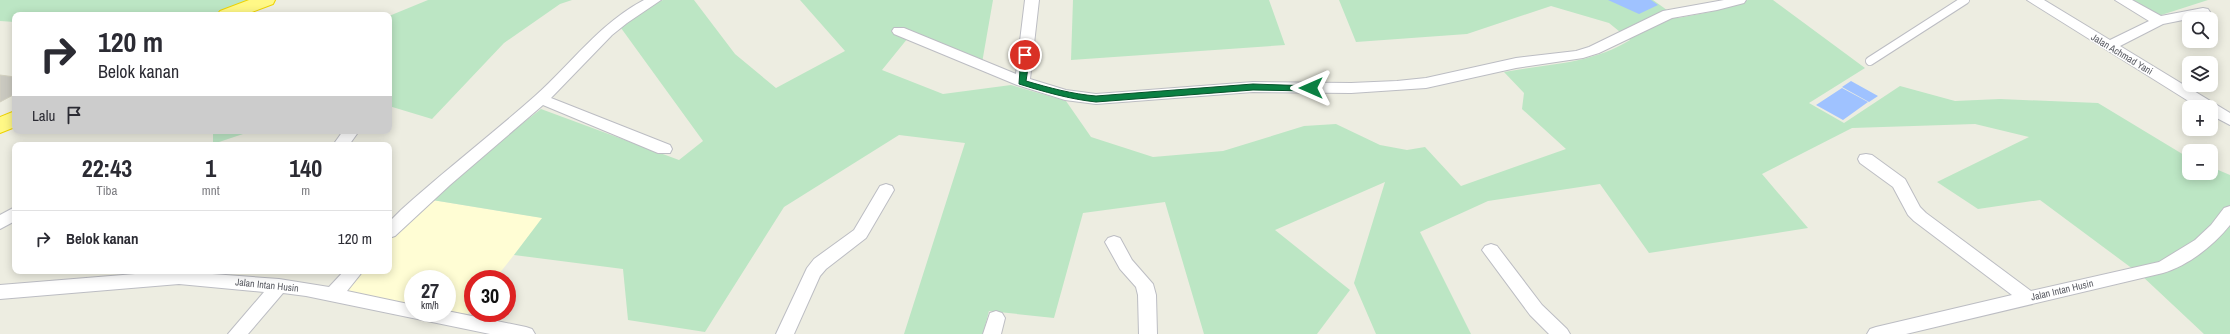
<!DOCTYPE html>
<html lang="id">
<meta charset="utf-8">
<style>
:root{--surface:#fff;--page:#f2f2f3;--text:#2b2b33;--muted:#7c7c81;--line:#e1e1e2}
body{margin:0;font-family:"Archivo Narrow",sans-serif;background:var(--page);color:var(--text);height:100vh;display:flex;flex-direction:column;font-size:15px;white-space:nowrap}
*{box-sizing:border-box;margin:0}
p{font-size:13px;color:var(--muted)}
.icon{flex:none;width:22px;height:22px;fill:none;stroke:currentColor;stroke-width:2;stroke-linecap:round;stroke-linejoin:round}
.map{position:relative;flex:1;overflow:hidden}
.side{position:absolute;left:12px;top:142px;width:380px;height:132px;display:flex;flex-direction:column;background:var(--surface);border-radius:8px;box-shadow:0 2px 10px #0003}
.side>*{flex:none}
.top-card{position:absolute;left:12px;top:12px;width:380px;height:122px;border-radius:8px;box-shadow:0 2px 10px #0003;background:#fff;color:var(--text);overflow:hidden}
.fabs{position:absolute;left:2182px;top:12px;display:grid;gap:8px}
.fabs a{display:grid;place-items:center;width:36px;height:36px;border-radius:8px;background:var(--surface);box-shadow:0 2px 10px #0003;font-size:20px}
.speed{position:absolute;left:404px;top:270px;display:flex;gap:8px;font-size:20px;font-weight:700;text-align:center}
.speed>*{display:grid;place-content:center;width:52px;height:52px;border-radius:50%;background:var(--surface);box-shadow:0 2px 10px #0003;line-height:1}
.speed small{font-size:10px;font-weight:400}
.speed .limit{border:6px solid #d22;background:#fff;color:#111}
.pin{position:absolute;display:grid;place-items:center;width:34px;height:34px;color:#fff;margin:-17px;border:2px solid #fff;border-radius:50%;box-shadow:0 1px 4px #0007}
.me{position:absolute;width:44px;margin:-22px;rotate:270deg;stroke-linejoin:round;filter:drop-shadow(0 0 3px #0008)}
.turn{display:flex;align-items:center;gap:14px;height:84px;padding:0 20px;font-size:18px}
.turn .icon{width:52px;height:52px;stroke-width:2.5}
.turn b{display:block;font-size:28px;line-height:34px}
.then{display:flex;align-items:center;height:38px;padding:0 20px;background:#0003;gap:8px;font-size:15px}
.eta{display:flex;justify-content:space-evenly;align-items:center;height:68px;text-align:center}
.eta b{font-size:24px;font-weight:800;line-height:28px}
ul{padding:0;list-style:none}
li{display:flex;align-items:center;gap:12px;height:56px;padding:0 20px;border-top:1px solid var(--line)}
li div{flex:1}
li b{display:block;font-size:15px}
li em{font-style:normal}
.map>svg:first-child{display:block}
</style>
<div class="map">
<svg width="2230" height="334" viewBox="0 0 2230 334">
<rect width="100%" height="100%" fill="#edede1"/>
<path fill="#fffdd4" d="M426 199 543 218 495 279H473V307L468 314 447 311V279H413V305L343 292 362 271H389V241Z"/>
<path fill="#bce6c4" d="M0 0H251L214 15H15V22L0 21Z
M428 0H572L560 4 504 43 432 119 389 106V16Z
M663 0H694L735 54 776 88 845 51 800 0H993L982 63 912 33 882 70 943 94 1011 85 1066 101 1091 137 1153 157 1223 151 1304 126 1336 124 1380 145 1407 150 1425 147 1461 186 1566 149 1522 109 1524 93 1504 72C1547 64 1592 64 1630 40L1609 23 1551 6 1467 34 1356 42 1339 0H1653L1678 18 1710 12 1748 0H1773L1865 68 1809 103 1844 123 1900 86 1955 101 2000 99 2098 103 2189 158V173H2211V167L2230 175V334H2204L2141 275 2040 200 1978 209 1937 182 2029 137 1975 124 1852 128 1762 174 1808 228 1649 253 1600 184 1488 201 1420 232 1471 334H1376L1354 283 1385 182 1275 230 1350 290 1317 334H1204L1165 202 1083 213 1054 318 989 311 983 334H904L965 143 899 135 784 207 705 332 628 320 623 269 514 255 542 218 426 199 541 109 679 160 703 141 621 28 638 11Z
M1073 0H1269L1285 45 1071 60Z
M2121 0H2208L2152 18Z
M213 131H252L213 144Z"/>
<path fill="#9fc2ff" d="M1608 0H1651L1658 5 1639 14Z
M1851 81 1878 96 1869 102 1842 87Z
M1842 88 1868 102 1843 120 1816 105Z"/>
<path fill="#cac9c0" stroke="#d2d0bf" d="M0 75 15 77V94L0 102Z"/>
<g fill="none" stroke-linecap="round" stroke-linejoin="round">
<defs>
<path id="lane" d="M1870 61 1965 0"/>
<path id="street" d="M644 0H661L627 23 612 35 551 98 670 145 672 149 670 153H658L543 105 450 185 395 236 389 238V222L401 210C444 171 491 135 535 96 571 64 600 23 644 0Z
M1025 0H1039L1030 79 1066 90 1096 94 1253 82 1351 83 1397 81 1426 78 1516 58 1576 51 1589 47 1663 11 1724 0H1746L1744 3 1717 10 1672 18 1599 53 1583 58 1516 68 1426 88 1351 93 1253 92 1096 104 1065 100 1017 85 894 34 892 31 894 28H904L1016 74Z
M2027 0H2044L2110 40 2149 21 2115 0H2132L2161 16 2203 8 2208 9 2210 12 2208 15 2163 24 2120 46 2230 113V125L2211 115V107H2198Z
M343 131H359L349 145H333Z
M1866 154 1872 155 1905 179 1920 207 1926 213 2031 291 2159 262 2195 240 2211 225 2224 208 2230 206V225C2213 246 2189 265 2163 273L1906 334H1867L1870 329 1876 327 2012 295 1914 221 1908 215 1893 187 1860 163 1858 159 1860 155Z
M886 184 892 186 894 190 866 238 826 269 820 276 794 334H776L807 268 814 259 854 230 880 186Z
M15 207V221L0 229V215Z
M1114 236 1120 238 1132 260 1153 284 1156 295 1157 334H1139L1138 295 1136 287 1120 269 1105 242 1108 238Z
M1491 244 1497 246 1542 305 1567 329 1570 334H1549L1530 315 1482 250 1485 246Z
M172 271 279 279 329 287 344 271H363L347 291 413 305V313L447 311 526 327 532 329 535 334H490L306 296 283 293 248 334H228L264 292 179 284 0 299V285Z
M996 311 1002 313 1005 318 1001 334H983L990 313Z"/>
<path id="highway" d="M249 0H275L273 4 244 15H217L220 11Z
M15 111V127L0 133V117Z"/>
</defs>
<use href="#lane" stroke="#bcbdc3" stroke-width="10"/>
<use href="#street" stroke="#bcbdc3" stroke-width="2"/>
<use href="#highway" stroke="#eed300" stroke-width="2"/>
<use href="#lane" stroke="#fff" stroke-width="8"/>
<use href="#street" fill="#fff" fill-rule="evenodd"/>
<use href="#highway" fill="#fff886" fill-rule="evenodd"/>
</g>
<path fill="#0b8043" stroke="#07532c" d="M1025 52 1030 55 1026 81C1050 88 1072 94 1096 96L1253 84 1311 86 1315 88 1311 91 1253 90 1096 102C1069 99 1045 92 1019 84L1021 55Z"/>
<g text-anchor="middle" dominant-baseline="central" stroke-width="3" stroke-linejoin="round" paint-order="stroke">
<g font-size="10" fill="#5a5c63" stroke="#fff">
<text transform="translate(2122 54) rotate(31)">Jalan Achmad Yani</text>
<text transform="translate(267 285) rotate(6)">Jalan Intan Husin</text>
<text transform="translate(2062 290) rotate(-13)">Jalan Intan Husin</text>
</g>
</g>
</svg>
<div class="fabs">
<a><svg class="icon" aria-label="search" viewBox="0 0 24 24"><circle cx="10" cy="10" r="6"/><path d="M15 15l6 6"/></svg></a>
<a><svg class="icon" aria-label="layers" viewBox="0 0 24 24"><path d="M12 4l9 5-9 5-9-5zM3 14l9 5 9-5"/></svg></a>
<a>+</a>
<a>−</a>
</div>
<div class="speed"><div>27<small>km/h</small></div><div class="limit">30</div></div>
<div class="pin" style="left:1025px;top:55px;background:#d93025"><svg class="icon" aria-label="arrive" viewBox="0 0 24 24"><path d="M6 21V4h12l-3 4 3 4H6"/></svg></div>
<svg class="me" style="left:1311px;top:88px" viewBox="-20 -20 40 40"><path d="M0-17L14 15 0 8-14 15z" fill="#0b8043" stroke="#fff" stroke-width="4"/></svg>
<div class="top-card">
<div class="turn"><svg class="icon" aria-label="right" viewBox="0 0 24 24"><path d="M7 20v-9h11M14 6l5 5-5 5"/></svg><div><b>120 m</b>Belok kanan</div></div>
<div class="then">Lalu<svg class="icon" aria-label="arrive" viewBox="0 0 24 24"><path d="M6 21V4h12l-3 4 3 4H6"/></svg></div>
</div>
<section class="side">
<div class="eta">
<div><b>22:43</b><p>Tiba</p></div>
<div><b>1</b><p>mnt</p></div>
<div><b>140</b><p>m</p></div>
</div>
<ul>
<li><svg class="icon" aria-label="right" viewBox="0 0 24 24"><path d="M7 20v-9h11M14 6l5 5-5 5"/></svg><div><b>Belok kanan</b></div><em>120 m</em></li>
</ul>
</section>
</div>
